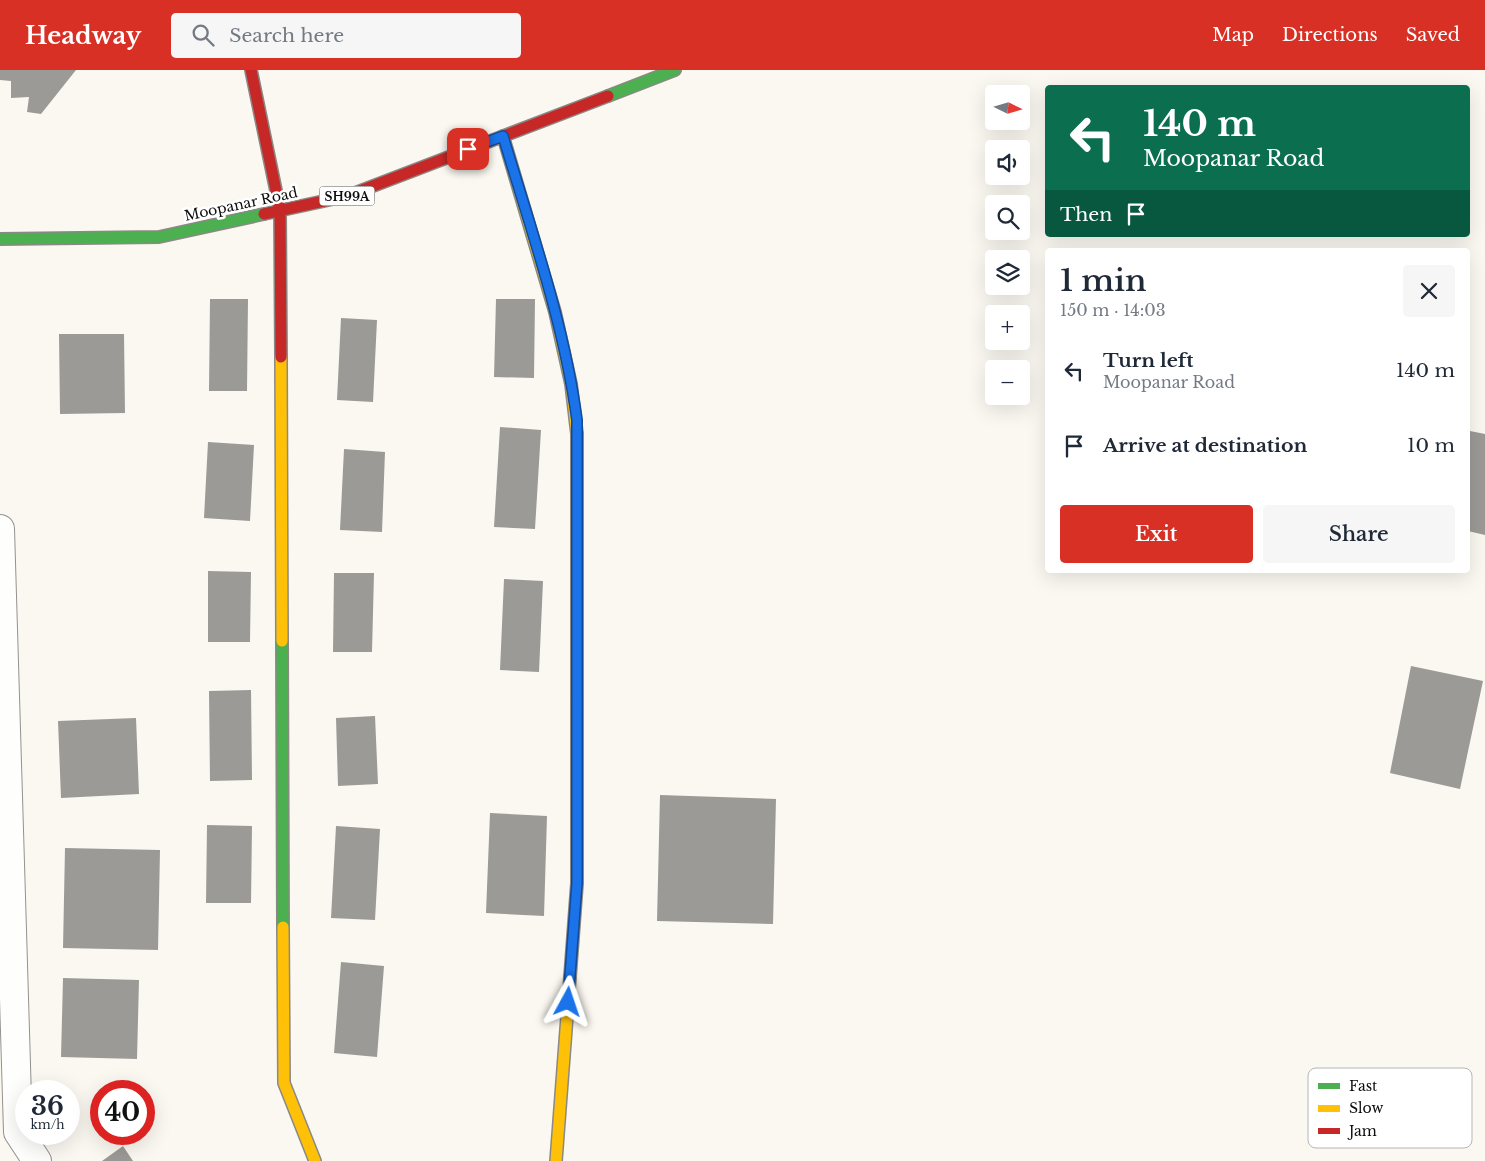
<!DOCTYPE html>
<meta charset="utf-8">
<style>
:root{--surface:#fff;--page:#f6f6f7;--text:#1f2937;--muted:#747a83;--accent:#d93025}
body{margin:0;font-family:"Libre Baskerville",serif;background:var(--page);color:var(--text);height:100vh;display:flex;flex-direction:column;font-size:19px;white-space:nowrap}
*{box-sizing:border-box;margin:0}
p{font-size:16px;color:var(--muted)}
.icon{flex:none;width:28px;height:28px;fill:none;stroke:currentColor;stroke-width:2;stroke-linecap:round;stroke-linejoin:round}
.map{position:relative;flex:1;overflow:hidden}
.details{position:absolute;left:1045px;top:178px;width:425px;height:325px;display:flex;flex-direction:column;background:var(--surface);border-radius:5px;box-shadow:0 5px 20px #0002}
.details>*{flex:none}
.top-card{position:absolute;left:1045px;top:15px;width:425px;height:152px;border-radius:5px;box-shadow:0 5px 20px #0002;background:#0b6e4f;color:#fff;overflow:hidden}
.needle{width:32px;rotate:95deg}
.buttons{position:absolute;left:985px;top:15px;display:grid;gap:10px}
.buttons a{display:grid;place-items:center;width:45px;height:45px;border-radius:5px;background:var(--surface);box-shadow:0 5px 20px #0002;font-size:25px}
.speed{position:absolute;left:15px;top:1010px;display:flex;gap:10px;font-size:25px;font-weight:700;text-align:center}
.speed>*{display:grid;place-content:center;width:65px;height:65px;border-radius:50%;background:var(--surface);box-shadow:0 5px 20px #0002;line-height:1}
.speed small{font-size:12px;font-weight:400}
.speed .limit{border:8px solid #d22;background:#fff;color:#111}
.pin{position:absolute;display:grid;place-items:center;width:42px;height:42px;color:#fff;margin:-21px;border-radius:10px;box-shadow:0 2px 8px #0006}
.me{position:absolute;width:55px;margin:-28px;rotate:5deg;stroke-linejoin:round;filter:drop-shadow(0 0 4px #0008)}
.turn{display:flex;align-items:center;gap:18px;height:105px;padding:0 15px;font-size:22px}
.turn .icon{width:65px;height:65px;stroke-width:2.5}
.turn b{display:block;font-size:35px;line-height:42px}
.then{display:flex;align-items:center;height:48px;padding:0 15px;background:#0003;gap:10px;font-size:19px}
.round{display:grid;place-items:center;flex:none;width:52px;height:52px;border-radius:5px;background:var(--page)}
.overview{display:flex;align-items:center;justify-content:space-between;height:85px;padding:0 15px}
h1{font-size:30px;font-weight:600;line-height:38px}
.action{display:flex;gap:10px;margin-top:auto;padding:10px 15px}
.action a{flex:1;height:58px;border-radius:5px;background:var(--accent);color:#fff;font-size:20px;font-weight:600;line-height:58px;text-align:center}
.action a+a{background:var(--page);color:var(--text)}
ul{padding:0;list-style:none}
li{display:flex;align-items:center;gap:15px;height:75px;padding:0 15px}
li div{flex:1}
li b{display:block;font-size:19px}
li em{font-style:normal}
header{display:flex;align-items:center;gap:30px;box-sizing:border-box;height:70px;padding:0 25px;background:var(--accent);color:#fff}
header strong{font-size:24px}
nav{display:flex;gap:28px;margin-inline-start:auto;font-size:18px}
.search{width:350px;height:45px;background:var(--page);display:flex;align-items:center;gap:12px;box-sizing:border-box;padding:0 18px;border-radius:5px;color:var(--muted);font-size:19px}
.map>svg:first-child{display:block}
</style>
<header>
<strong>Headway</strong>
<div class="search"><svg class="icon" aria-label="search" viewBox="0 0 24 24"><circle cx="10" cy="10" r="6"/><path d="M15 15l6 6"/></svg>Search here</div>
<nav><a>Map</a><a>Directions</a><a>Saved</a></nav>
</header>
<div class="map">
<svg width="1485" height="1091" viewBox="0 0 1485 1091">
<rect width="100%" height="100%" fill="#faf8f0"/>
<path fill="#9c9a96" d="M0 0H76L41 44 27 42 29 27 11 28V11L0 10Z
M210 229H248L247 321H209Z
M496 229H535L534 308 494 307Z
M341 248 377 250 373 332 337 330Z
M59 264H124L125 343 60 344Z
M500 357 541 360 535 459 494 457Z
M1470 361 1485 364V465L1468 461V372Z
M208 372 254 375 250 451 204 448Z
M344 379 385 382 382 462 340 460Z
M208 501 251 502 250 572H208Z
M334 503H374L372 582H333Z
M504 509 543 511 539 602 500 600Z
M1411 596 1483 611 1460 719 1390 703Z
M251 620 252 710 210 711 209 621Z
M375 646 378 714 338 716 336 648Z
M136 648 139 724 61 728 58 651Z
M660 725 776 729 773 854 657 851Z
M490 743 547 746 544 846 486 843Z
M207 755 252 756 251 833H206Z
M336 756 380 759 375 850 331 848Z
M65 778 160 780 158 880 63 878Z
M341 892 384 896 377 987 334 983Z
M63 908 139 910 137 989 61 987Z
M123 1076 133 1091H102Z"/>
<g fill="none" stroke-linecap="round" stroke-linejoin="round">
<defs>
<path id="street" d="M0 459 18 1062 37 1091"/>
<path id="fast" d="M608 26 675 0
M0 169 159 167 264 144
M577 364V636
M282 571 283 857"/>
<path id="slow" d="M503 66 555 242 571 314 577 364
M281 287 282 571
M283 857 284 1013 315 1091
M556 1091 570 907"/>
<path id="jam" d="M251 0 280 140 281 287
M264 144 347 126 608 26
M570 907 577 813V636"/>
</defs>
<use href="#street" stroke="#93928f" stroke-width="30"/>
<use href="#fast" stroke="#8a8985" stroke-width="14"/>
<use href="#slow" stroke="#8a8985" stroke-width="14"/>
<use href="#jam" stroke="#8a8985" stroke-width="14"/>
<use href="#street" stroke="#fefefd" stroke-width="28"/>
<use href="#fast" stroke="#4caf50" stroke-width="11"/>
<use href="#slow" stroke="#ffc107" stroke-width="11"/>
<use href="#jam" stroke="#c62828" stroke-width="11"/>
</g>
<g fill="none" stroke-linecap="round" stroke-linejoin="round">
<defs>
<path id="route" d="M468 79 503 66C531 160 564 253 577 350V813L568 932"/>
</defs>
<use href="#route" stroke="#114b97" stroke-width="12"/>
<use href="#route" stroke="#1a73e8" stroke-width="9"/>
</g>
<g text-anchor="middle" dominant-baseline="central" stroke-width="5" stroke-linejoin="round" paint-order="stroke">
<rect fill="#fff" stroke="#555" stroke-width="1" x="319.5" y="116.5" width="55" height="19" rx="4"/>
<g font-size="12" font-weight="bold" fill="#0c0c0c">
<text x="347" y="126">SH99A</text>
</g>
<g font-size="14" fill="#0c0c0c" stroke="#fff">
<text transform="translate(241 134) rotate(-12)">Moopanar Road</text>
</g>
</g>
<rect x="1308" y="998" width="164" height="80" rx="8" fill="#fff" stroke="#b6b6b6" stroke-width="1"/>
<rect x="1318" y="1013" width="22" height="6" fill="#4caf50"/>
<rect x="1318" y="1035" width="22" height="7" fill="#ffc107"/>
<rect x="1318" y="1058" width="22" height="6" fill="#c62828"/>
<g font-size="14" fill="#0c0c0c">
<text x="1349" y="1021">Fast</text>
<text x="1349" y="1043">Slow</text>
<text x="1349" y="1066">Jam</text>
</g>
</svg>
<div class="buttons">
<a><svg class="needle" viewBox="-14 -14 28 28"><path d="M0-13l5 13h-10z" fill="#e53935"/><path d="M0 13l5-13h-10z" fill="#747a83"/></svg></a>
<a><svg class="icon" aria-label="sound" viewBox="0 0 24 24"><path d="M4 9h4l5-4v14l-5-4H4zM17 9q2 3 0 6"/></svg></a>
<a><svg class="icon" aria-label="search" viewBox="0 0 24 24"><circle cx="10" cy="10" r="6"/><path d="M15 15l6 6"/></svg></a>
<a><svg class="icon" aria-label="layers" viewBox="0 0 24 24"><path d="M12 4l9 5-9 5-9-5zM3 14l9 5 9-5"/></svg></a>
<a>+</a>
<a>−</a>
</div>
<div class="speed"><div>36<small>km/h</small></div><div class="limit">40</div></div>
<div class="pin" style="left:468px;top:79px;background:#d93025"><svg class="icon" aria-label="arrive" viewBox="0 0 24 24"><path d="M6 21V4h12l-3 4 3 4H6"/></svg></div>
<svg class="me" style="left:568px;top:932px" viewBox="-20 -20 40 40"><path d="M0-17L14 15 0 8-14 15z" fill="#1a73e8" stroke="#fff" stroke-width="4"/></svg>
<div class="top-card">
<div class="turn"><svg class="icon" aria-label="left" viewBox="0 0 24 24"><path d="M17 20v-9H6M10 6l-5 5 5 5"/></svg><div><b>140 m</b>Moopanar Road</div></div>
<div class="then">Then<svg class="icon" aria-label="arrive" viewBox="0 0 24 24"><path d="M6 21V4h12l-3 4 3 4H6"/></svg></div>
</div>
<section class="details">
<div class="overview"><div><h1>1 min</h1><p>150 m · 14:03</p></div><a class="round"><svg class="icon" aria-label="close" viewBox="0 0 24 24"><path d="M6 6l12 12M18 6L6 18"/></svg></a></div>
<ul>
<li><svg class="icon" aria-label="left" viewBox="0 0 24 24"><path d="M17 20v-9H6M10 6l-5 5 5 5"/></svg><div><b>Turn left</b><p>Moopanar Road</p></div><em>140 m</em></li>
<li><svg class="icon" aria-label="arrive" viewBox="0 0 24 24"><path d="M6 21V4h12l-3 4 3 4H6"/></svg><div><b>Arrive at destination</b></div><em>10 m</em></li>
</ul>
<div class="action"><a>Exit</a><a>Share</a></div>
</section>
</div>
